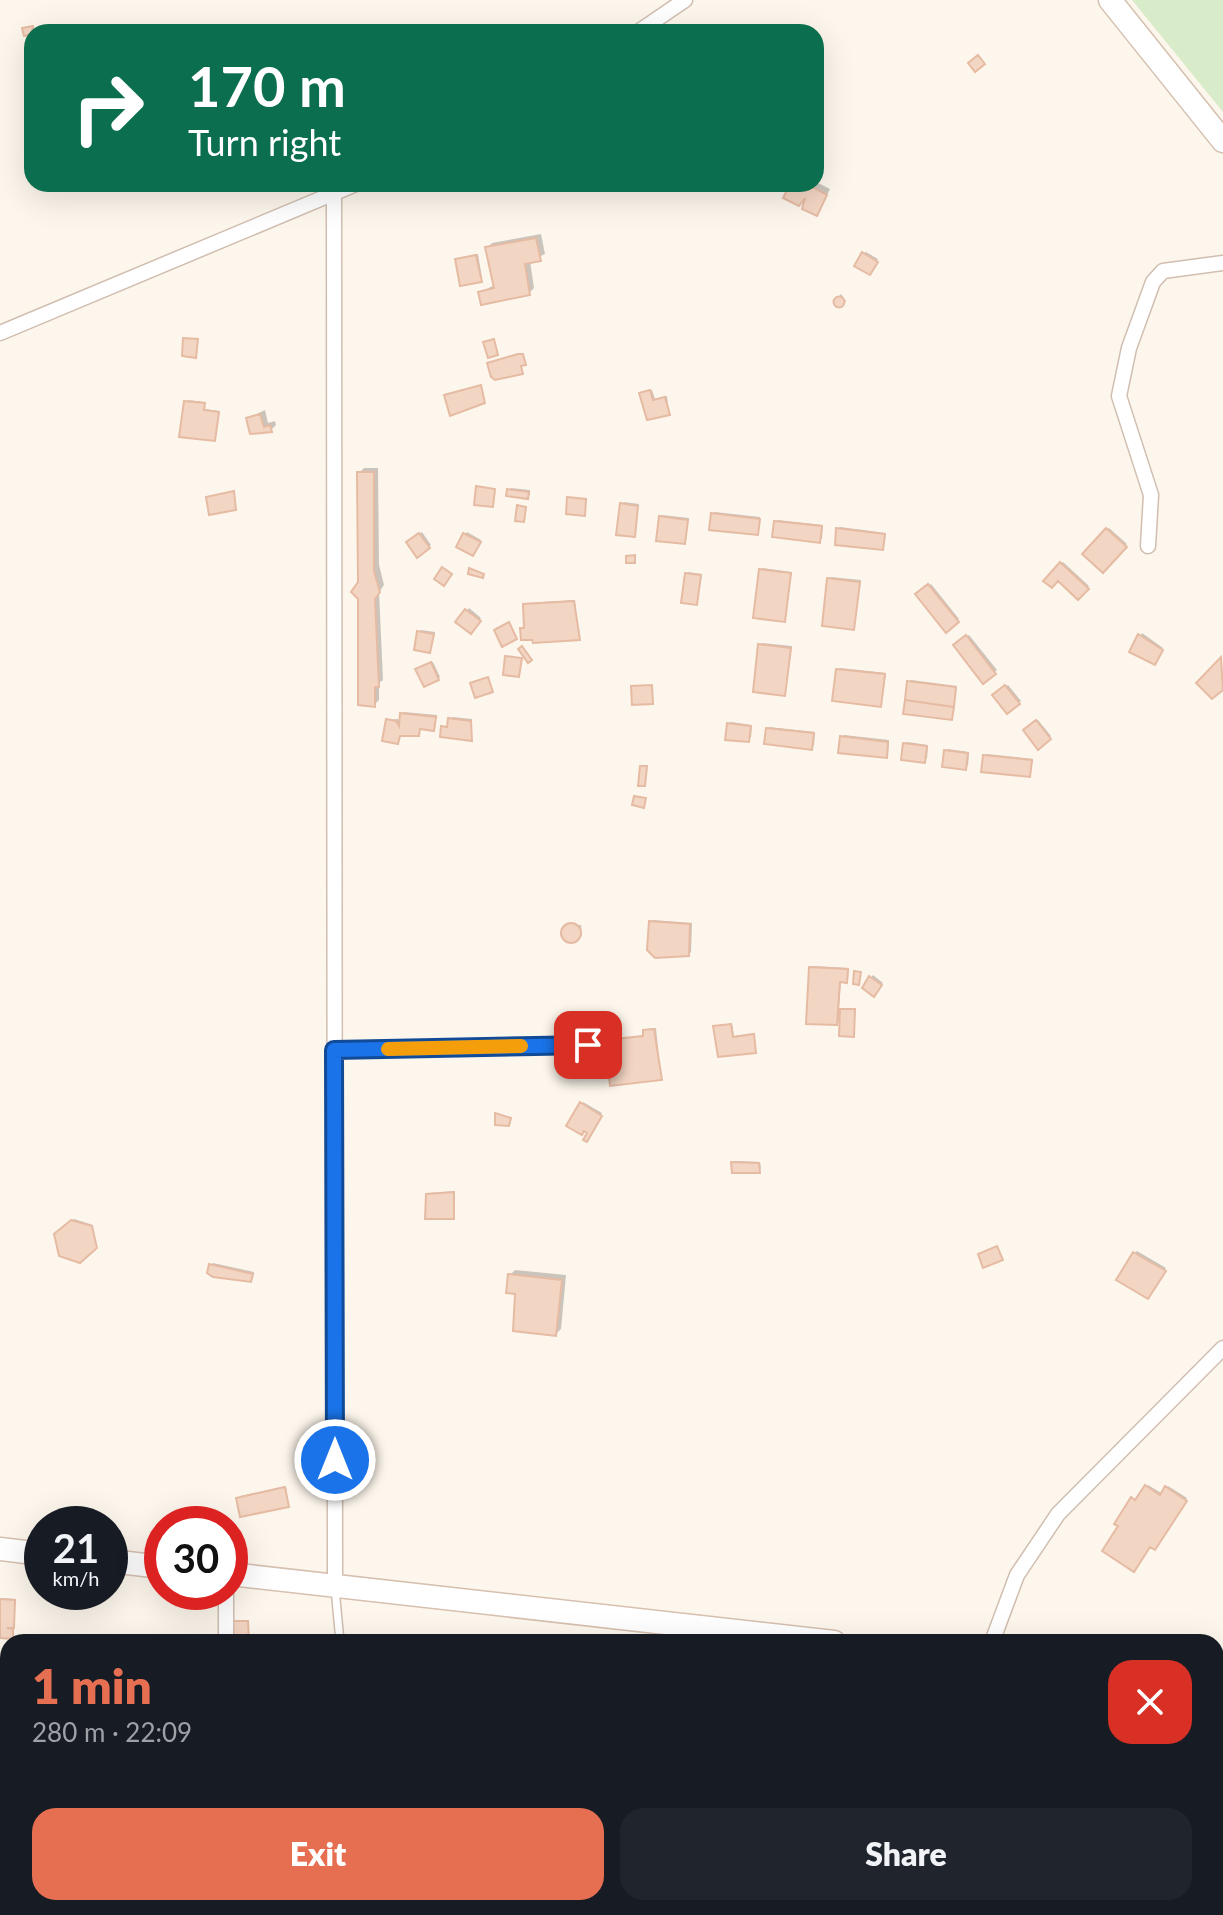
<!DOCTYPE html>
<meta charset="utf-8">
<style>
:root{--surface:#171b24;--page:#20242c;--text:#f1f3f6;--muted:#9ea1a6;--accent:#e76f51}
body{margin:0;font-family:Lato,sans-serif;background:var(--page);color:var(--text);height:100vh;display:flex;flex-direction:column;font-size:30px;white-space:nowrap}
*{box-sizing:border-box;margin:0}
p{font-size:26px;color:var(--muted)}
.icon{flex:none;width:44px;height:44px;fill:none;stroke:currentColor;stroke-width:2;stroke-linecap:round;stroke-linejoin:round}
.map{position:relative;flex:1;overflow:hidden}
.drawer{position:absolute;left:0px;top:1634px;width:1224px;height:282px;display:flex;flex-direction:column;background:var(--surface);border-radius:24px 24px 0 0;box-shadow:0 8px 32px #0002}
.drawer>*{flex:none}
.banner{position:absolute;left:24px;top:24px;width:800px;height:168px;border-radius:24px;box-shadow:0 8px 32px #0002;background:#0b6e4f;color:#fff;overflow:hidden}
.speed{position:absolute;left:24px;top:1506px;display:flex;gap:16px;font-size:40px;font-weight:700;text-align:center}
.speed>*{display:grid;place-content:center;width:104px;height:104px;border-radius:50%;background:var(--surface);box-shadow:0 8px 32px #0002;line-height:1}
.speed small{font-size:20px;font-weight:400}
.speed .limit{border:12px solid #d22;background:#fff;color:#111}
.pin{position:absolute;display:grid;place-items:center;width:68px;height:68px;color:#fff;margin:-34px;border-radius:16px;box-shadow:0 4px 12px #0006}
.me{position:absolute;width:88px;margin:-44px;rotate:0deg;stroke-linejoin:round;filter:drop-shadow(0 0 6px #0008)}
.turn{display:flex;align-items:center;gap:28px;height:168px;padding:0 32px;font-size:36px}
.turn .icon{width:104px;height:104px;stroke-width:2.5}
.turn b{display:block;font-size:56px;line-height:68px}
.round{display:grid;place-items:center;flex:none;width:84px;height:84px;border-radius:24px;background:var(--page)}
.overview{display:flex;align-items:center;justify-content:space-between;height:136px;padding:0 32px}
h1{font-size:48px;font-weight:800;line-height:60px;color:var(--accent)}
.action{display:flex;gap:16px;margin-top:auto;padding:16px 32px}
.action a{flex:1;height:92px;border-radius:24px;background:var(--accent);color:#fff;font-size:32px;font-weight:800;line-height:92px;text-align:center}
.action a+a{background:var(--page);color:var(--text)}
.map>svg:first-child{display:block}
</style>
<div class="map">
<svg width="1223" height="1915" viewBox="0 0 1223 1915">
<rect width="100%" height="100%" fill="#fdf6ec"/>
<path fill="#d8ecc9" d="M1132 0H1223V112Z"/>
<path fill="#0003" d="M816 182 830 189 817 214 808 194 794 184Z
M541 234 545 254 530 261 534 288 529 293 480 292 495 285 487 248 492 243Z
M866 252 878 259 871 270 864 253Z
M478 254 482 278 481 280 457 259Z
M841 294 846 301 838 306 835 302Z
M652 390 655 399 667 396 669 414 643 392Z
M188 400 205 402V409L220 411 214 439Z
M265 410 268 423 275 421 276 425 271 430 251 432 248 418Z
M364 468H378L379 565 384 585 379 592 383 680 379 683V700L374 705 360 582 359 473Z
M511 488 530 490V495L509 490Z
M624 502 639 504 634 535 622 504Z
M715 512 760 517 759 531 713 514Z
M662 515 689 518 684 542 661 517Z
M778 520 823 525 822 539 776 522Z
M840 527 886 533 884 546 838 529Z
M1109 528 1127 544 1103 570 1085 554Z
M422 532 431 545 417 555 408 542Z
M467 532 481 540 474 552 458 546Z
M1063 562 1089 586 1078 597 1058 578 1046 581Z
M762 568 792 572 785 619 760 570Z
M688 572 702 574 697 603 686 574Z
M831 577 861 580 854 628 829 579Z
M931 584 959 619 946 630 918 594Z
M575 600 579 638 522 629 526 627 527 603Z
M469 608 481 618 470 631 458 622Z
M421 630 435 632 430 651 419 632Z
M1142 633 1163 648 1156 661 1132 651Z
M969 635 997 670 984 681 956 646Z
M762 643 792 646 785 694 760 645Z
M433 662 440 677 438 679 420 668Z
M840 668 886 673 882 703 838 670Z
M911 680 957 686 953 716 909 682Z
M1008 685 1021 701 1008 712 995 696Z
M404 712 437 715 435 727H421L418 734H400L398 741 387 720 398 719 401 726Z
M452 717 472 719 471 739 443 727 449 726Z
M1038 720 1051 736 1038 747 1025 730Z
M731 722 752 725 751 738 729 724Z
M769 727 815 732 814 746 767 729Z
M844 735 889 740 888 754 842 737Z
M907 742 928 745 927 759 905 744Z
M948 749 969 752 968 766 946 751Z
M987 754 1033 759 1031 773 985 756Z
M653 920 692 923 691 952 689 954Z
M565 925H581L582 936 565 940Z
M813 966 849 968 848 979 841 980 839 1008H856L853 1035 841 1019 837 1023Z
M873 975 883 983 873 994 865 987Z
M732 1023 734 1036 755 1033V1051L715 1027Z
M656 1028 661 1078 607 1041 645 1035 647 1029Z
M583 1102 602 1113 588 1138 590 1132Z
M735 1161 760 1162 761 1169 733 1163Z
M455 1191 453 1217 428 1195 430 1193Z
M74 1219 93 1225 95 1246 59 1233Z
M1137 1251 1166 1268 1150 1294 1135 1253Z
M213 1263 254 1272 253 1278 244 1281 210 1271Z
M515 1270 566 1275 561 1329 556 1334 517 1292 510 1275Z
M1148 1485 1163 1494 1168 1486 1187 1498 1156 1546 1121 1526 1133 1499H1138Z
M286 1486 288 1505 238 1498 240 1496Z
M0 1598 16 1599 12 1637 0 1621Z
M969 1911 998 1914V1915H967Z"/>
<path fill="#f3d5c3" stroke="#e6bba3" stroke-width="2" d="M33 26 32 35 24 36 22 28Z
M978 55 985 64 975 72 968 63Z
M790 184H807L827 195 817 216 802 209 805 198 799 206 783 198Z
M536 238 541 261 525 264 530 295 481 305 478 292 494 288 485 247Z
M862 252 878 262 870 275 854 266Z
M476 255 482 282 460 286 455 259Z
M833.5 302a5.5 5.5 0 1 1 11 0a5.5 5.5 0 1 1-11 0Z
M183 338 198 339 196 358 182 356Z
M494 339 498 355 488 358 483 342Z
M518 354H523L526 365 521 366 523 374 495 380 491 377 487 363Z
M481 385 485 403 450 416 444 395Z
M650 390 653 400 665 397 670 415 647 420 639 393Z
M184 401 205 403 204 410 219 412 215 441 179 437Z
M260 414 264 427 270 425 272 432 250 434 246 418Z
M357 472H374V571L380 592 375 599 379 687H375V707L358 705V599L351 592 358 582Z
M476 486 495 489 493 507 474 505Z
M507 489 529 492 528 499 506 496Z
M234 491 236 510 209 515 206 497Z
M567 497 586 499 585 516 566 514Z
M620 503 638 506 635 537 616 535Z
M517 505 526 507 524 522 515 521Z
M711 513 760 519 758 535 709 530Z
M659 516 688 520 685 544 656 541Z
M774 521 822 526 820 543 772 537Z
M836 528 885 534 883 550 835 545Z
M1106 528 1127 547 1103 573 1082 554Z
M419 533 430 548 417 558 406 542Z
M463 533 481 542 473 556 456 547Z
M635 555V563H626V556Z
M1060 562 1089 589 1078 600 1058 581 1052 588 1043 581Z
M442 567 452 574 444 586 434 579Z
M469 568 484 574 483 578 468 574Z
M759 569 791 573 785 622 753 618Z
M685 573 701 575 697 605 681 603Z
M827 578 860 582 854 630 822 626Z
M928 584 959 622 946 633 915 594Z
M574 601 580 640 533 643 532 640H521L520 628H524L523 604Z
M465 609 481 621 471 634 455 622Z
M509 622 517 639 502 647 494 630Z
M417 631 434 634 430 653 414 650Z
M1138 634 1163 650 1155 665 1129 652Z
M966 635 996 674 983 684 953 645Z
M758 644 791 648 785 696 753 692Z
M522 646 532 660 528 663 518 649Z
M505 656 522 658 519 677 503 675Z
M1221 657 1223 690 1212 699 1196 683Z
M431 662 439 680 424 687 415 669Z
M836 669 885 674 881 707 832 701Z
M488 677 493 692 475 698 470 683Z
M907 681 956 687 954 707 905 700Z
M652 685 653 704 632 705 631 686Z
M1005 685 1020 704 1007 714 992 695Z
M905 700 954 707 952 720 903 714Z
M400 713 436 717 434 731 420 729 419 736H400L398 744 382 741 386 719 396 721 399 726Z
M448 718 471 721 472 741 440 737 441 726 447 727Z
M1036 720 1051 739 1038 750 1023 730Z
M727 723 751 726 749 742 725 740Z
M766 728 814 733 812 750 764 744Z
M840 736 888 742 887 758 838 753Z
M903 743 927 746 925 763 901 760Z
M944 750 968 753 966 770 942 767Z
M983 755 1032 760 1030 777 981 772Z
M640 766H647L645 786H638Z
M634 796 646 798 644 808 632 805Z
M649 921 690 924 689 956 655 958 647 950Z
M561 933a10 10 0 1 1 20 0a10 10 0 1 1-20 0Z
M809 967 848 969 847 983 840 982 837 1025 806 1024Z
M854 971 861 972 859 985 853 984Z
M869 976 882 985 874 997 862 988Z
M840 1009H855L854 1037 839 1036Z
M731 1024 733 1037 754 1034 756 1053 718 1057 713 1026Z
M654 1029 662 1080 610 1086 605 1040 643 1036V1030Z
M580 1102 602 1116 587 1142 583 1140 587 1133 584 1131 582 1135 566 1126Z
M495 1113 511 1118 509 1126 495 1125Z
M731 1162 759 1163 760 1173H732Z
M454 1192V1219H425L426 1194Z
M71 1220 92 1226 97 1248 80 1263 59 1256 54 1234Z
M997 1246 1003 1260 983 1268 978 1254Z
M1133 1252 1166 1271 1148 1299 1116 1280Z
M209 1264 253 1274 251 1282 213 1277 207 1273Z
M508 1274 562 1280 556 1336 513 1331 515 1294 506 1293Z
M1145 1485 1160 1495 1165 1486 1187 1501 1155 1550 1150 1547 1134 1572 1102 1551 1118 1526 1114 1524 1131 1497 1135 1500Z
M285 1487 289 1507 240 1517 236 1498Z
M0 1599 15 1600 14 1628H7L13 1629V1639L0 1638Z
M232 1621H248L249 1642H232Z
M390 1637H408V1642H390Z
M1216 1734H1223V1747H1216Z
M1223 1793V1820L1221 1821 1216 1814V1798Z
M236 1908H284V1914L237 1915Z
M373 1908H433L439 1915H373Z"/>
<g fill="none" stroke-linecap="round" stroke-linejoin="round">
<defs>
<path id="lane" d="M335 1588 340 1642
M337 1908V1915
M676 1915 678 1908"/>
<path id="street" d="M638 32 685 0
M334 194 335 1586
M0 333 356 184
M1148 546 1151 495 1119 396 1129 348 1153 282 1163 271 1223 263
M334 1050 588 1045
M226 1592V1642
M992 1642 1017 1575 1058 1514 1223 1348
M226 1908V1915"/>
<path id="secondary" d="M1110 0 1223 141
M0 1549 42 1554
M110 1561 162 1567
M230 1574 834 1642
M1216 1685 1223 1686"/>
</defs>
<use href="#lane" stroke="#d1beb0" stroke-width="10"/>
<use href="#street" stroke="#d1beb0" stroke-width="17"/>
<use href="#secondary" stroke="#d6c0b0" stroke-width="25"/>
<use href="#lane" stroke="#fff" stroke-width="7"/>
<use href="#street" stroke="#fff" stroke-width="14"/>
<use href="#secondary" stroke="#fff" stroke-width="22"/>
</g>
<g fill="none" stroke-linecap="round" stroke-linejoin="round">
<defs>
<path id="route" d="M335 1460 334 1050 588 1045"/>
</defs>
<use href="#route" stroke="#114b97" stroke-width="20"/>
<use href="#route" stroke="#1a73e8" stroke-width="14"/>
<path stroke="#f59e0b" stroke-width="14" d="M388 1049 521 1046"/>
</g>
</svg>
<div class="speed"><div>21<small>km/h</small></div><div class="limit">30</div></div>
<div class="pin" style="left:588px;top:1045px;background:#d93025"><svg class="icon" aria-label="arrive" viewBox="0 0 24 24"><path d="M6 21V4h12l-3 4 3 4H6"/></svg></div>
<svg class="me" style="left:335px;top:1460px" viewBox="-20 -20 40 40"><circle r="17" fill="#1a73e8" stroke="#fff" stroke-width="3"/><path d="M0-11L8 9 0 5-8 9z" fill="#fff"/></svg>
<div class="banner">
<div class="turn"><svg class="icon" aria-label="right" viewBox="0 0 24 24"><path d="M7 20v-9h11M14 6l5 5-5 5"/></svg><div><b>170 m</b>Turn right</div></div>
</div>
<section class="drawer">
<div class="overview"><div><h1>1 min</h1><p>280 m · 22:09</p></div><a class="round" style="background:#d93025;color:#fff"><svg class="icon" aria-label="close" viewBox="0 0 24 24"><path d="M6 6l12 12M18 6L6 18"/></svg></a></div>
<div class="action"><a>Exit</a><a>Share</a></div>
</section>
</div>
